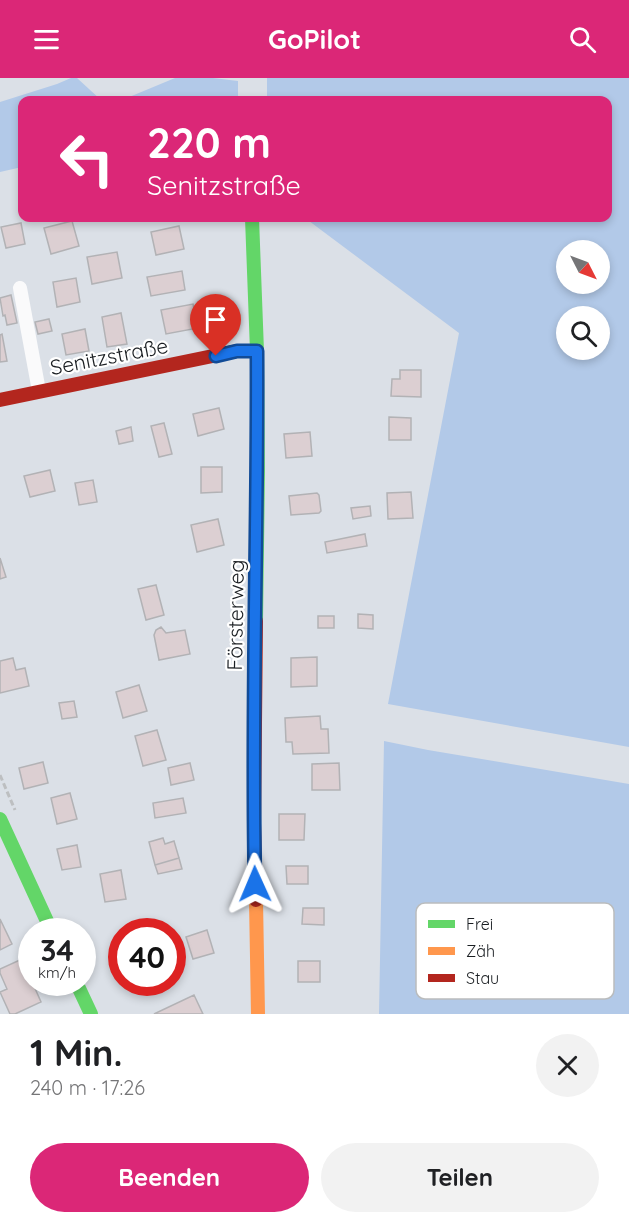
<!DOCTYPE html>
<html lang="de">
<meta charset="utf-8">
<style>
:root{--surface:#fff;--page:#f2f2f2;--text:#202124;--muted:#757577;--accent:#db2777}
body{margin:0;font-family:Quicksand,sans-serif;background:var(--page);color:var(--text);height:100vh;display:flex;flex-direction:column;font-size:22px;white-space:nowrap}
*{box-sizing:border-box;margin:0}
p{font-size:20px;color:var(--muted)}
.icon{flex:none;width:33px;height:33px;fill:none;stroke:currentColor;stroke-width:2;stroke-linecap:round;stroke-linejoin:round}
.map{position:relative;height:936px;overflow:hidden}
.panel{display:flex;flex-direction:column;background:var(--surface);flex:1}
.panel>*{flex:none}
.banner{position:absolute;left:18px;top:18px;width:594px;height:126px;border-radius:12px;box-shadow:0 3px 9px #0003;background:#db2777;color:#fff;overflow:hidden}
.needle{width:39px;rotate:132deg}
.buttons{position:absolute;left:556px;top:162px;display:grid;gap:12px}
.buttons a{display:grid;place-items:center;width:54px;height:54px;border-radius:50%;background:var(--surface);box-shadow:0 3px 9px #0003;font-size:30px}
.speed{position:absolute;left:18px;top:840px;display:flex;gap:12px;font-size:30px;font-weight:700;text-align:center}
.speed>*{display:grid;place-content:center;width:78px;height:78px;border-radius:50%;background:var(--surface);box-shadow:0 3px 9px #0003;line-height:1}
.speed small{font-size:15px;font-weight:400}
.speed .limit{border:9px solid #d22;background:#fff;color:#111}
.pin{position:absolute;display:grid;place-items:center;width:51px;height:51px;color:#fff;margin:-62px -26px;border-radius:50% 50% 50% 0;rotate:-45deg;box-shadow:0 0 6px #0007}
.pin .icon{rotate:45deg}
.me{position:absolute;width:66px;margin:-33px;rotate:359deg;stroke-linejoin:round;filter:drop-shadow(0 0 4px #0008)}
.turn{display:flex;align-items:center;gap:21px;height:126px;padding:0 30px;font-size:27px}
.turn .icon{width:78px;height:78px;stroke-width:2.5}
.turn b{display:block;font-size:42px;line-height:51px}
.round{display:grid;place-items:center;flex:none;width:63px;height:63px;border-radius:32px;background:var(--page)}
.headline{display:flex;align-items:center;justify-content:space-between;height:102px;padding:0 30px}
h1{font-size:36px;font-weight:700;line-height:45px}
.primary-button{display:flex;gap:12px;margin-top:auto;padding:12px 30px}
.primary-button a{flex:1;height:69px;border-radius:36px;background:var(--accent);color:#fff;font-size:24px;font-weight:700;line-height:69px;text-align:center}
.primary-button a+a{background:var(--page);color:var(--text)}
header{display:flex;justify-content:space-between;align-items:center;height:78px;padding:0 30px;background:var(--accent);color:#fff;font-size:27px;font-weight:700}
.map>svg:first-child{display:block}
</style>
<header><svg class="icon" aria-label="menu" viewBox="0 0 24 24"><path d="M4 6h16M4 12h16M4 18h16"/></svg>GoPilot<svg class="icon" aria-label="search" viewBox="0 0 24 24"><circle cx="10" cy="10" r="6"/><path d="M15 15l6 6"/></svg></header>
<div class="map">
<svg width="629" height="936" viewBox="0 0 629 936">
<rect width="100%" height="100%" fill="#dbe0e7"/>
<path fill="#b2c9e8" fill-rule="evenodd" d="M71 0H77L101 22H22V89L0 94V24L57 6Z
M175 0H213L238 3V22H122Z
M267 0H629V669L388 626 459 255 305 140H608V22H267ZM567 172H600V206H567ZM600 238V272H567V238Z
M384 663 428 672 629 706V936H379Z"/>
<path fill="#dccfd2" stroke="#b2b2b5" stroke-width="1.5" d="M72 143 79 168 51 176 44 150Z
M21 145 25 166 6 170 1 149Z
M179 148 184 171 156 177 151 154Z
M117 174 122 200 92 206 87 179Z
M182 193 185 212 151 218 147 199Z
M76 200 80 224 57 229 53 204Z
M11 217 17 245 7 247 5 237 3 238 0 220Z
M193 226 198 250 166 256 161 232Z
M121 235 127 266 107 269 102 239Z
M49 241 52 253 38 256 35 244Z
M85 251 89 273 66 277 62 256Z
M2 256 7 283 0 284V257Z
M400 292H421V319L391 318 392 301H400Z
M219 330 224 351 198 358 193 336Z
M389 339 411 340V362H389Z
M164 345 172 376 159 379 151 348Z
M131 349 133 363 119 366 116 353Z
M310 354 312 378 286 380 284 356Z
M201 389H222V414L201 415Z
M50 392 55 413 30 419 24 398Z
M93 402 97 424 79 427 75 405Z
M411 414 413 440 388 441 387 415Z
M317 415 319 417 321 433 319 435 291 437 289 418Z
M370 428 371 438 353 441 351 430Z
M218 441 224 467 197 474 191 447Z
M365 456 367 468 327 475 325 464Z
M0 480 6 499 0 501Z
M156 507 164 537 146 542 138 511Z
M358 536 373 537V551L358 550Z
M318 538H334V550H318Z
M161 549 166 555 185 552 190 576 159 582 154 557 156 552Z
M317 579V608L291 609V580Z
M13 580 16 592 25 590 29 608 0 615V583Z
M139 607 147 633 123 640 116 614Z
M74 623 77 639 62 641 59 625Z
M320 638 321 651H328L329 675 293 676 292 664H286L285 640Z
M157 652 166 682 143 688 135 658Z
M43 684 48 705 24 711 19 690Z
M190 685 194 702 171 707 168 690Z
M339 685 340 712H312V686Z
M70 715 77 741 57 746 51 720Z
M183 720 186 735 155 740 153 725Z
M279 736H305L304 762H279Z
M163 760 165 766 174 763 179 780 155 787 149 764Z
M77 767 81 789 62 792 57 771Z
M179 780 182 791 158 796 155 787Z
M286 788H308V806H287Z
M121 792 126 821 105 824 100 796Z
M303 830H324V847L302 846Z
M0 841 12 866 0 872Z
M156 846 158 854H138L137 850Z
M207 852 214 875 193 881 186 859Z
M22 881 41 924 15 936H10L0 914 7 911 0 895V891Z
M298 883H320V904H298Z
M194 917 203 936H154Z"/>
<g fill="none" stroke-linecap="round" stroke-linejoin="round">
<path stroke="#bdbfc1" stroke-width="3" stroke-dasharray="6 3" stroke-linecap="butt" d="M0 697 15 732
M82 878 88 890"/>
<path stroke="#fafafb" stroke-width="14" d="M20 210 39 313"/>
<path stroke="#63d668" stroke-width="14" d="M252 140 257 273 258 393 256 543
M0 741 52 854
M76 904 91 936"/>
<path stroke="#ff974d" stroke-width="14" d="M256 822 258 936"/>
<path stroke="#b3261e" stroke-width="14" d="M0 322 237 273H257
M256 822 254 746 256 543"/>
</g>
<g fill="none" stroke-linecap="round" stroke-linejoin="round">
<defs>
<path id="route" d="M216 278 237 273H257C258 451 251 628 255 806"/>
</defs>
<use href="#route" stroke="#114b97" stroke-width="15"/>
<use href="#route" stroke="#1a73e8" stroke-width="10"/>
</g>
<g text-anchor="middle" dominant-baseline="central" stroke-width="4.5" stroke-linejoin="round" paint-order="stroke">
<g font-size="21" fill="#1a1e22" stroke="#fff">
<text transform="translate(109 278) rotate(-11)">Senitzstraße</text>
<text transform="translate(235 537) rotate(-89)">Försterweg</text>
</g>
</g>
<rect x="416" y="825" width="198" height="96" rx="9" fill="#fff" stroke="#babcbd" stroke-width="1.5"/>
<rect x="428" y="842" width="27" height="8" fill="#63d668"/>
<rect x="428" y="869" width="27" height="8" fill="#ff974d"/>
<rect x="428" y="896" width="27" height="8" fill="#b3261e"/>
<g font-size="16" fill="#1a1e22">
<text x="466" y="852">Frei</text>
<text x="466" y="879">Zäh</text>
<text x="466" y="906">Stau</text>
</g>
</svg>
<div class="buttons">
<a><svg class="needle" viewBox="-14 -14 28 28"><path d="M0-13l5 13h-10z" fill="#e53935"/><path d="M0 13l5-13h-10z" fill="#757577"/></svg></a>
<a><svg class="icon" aria-label="search" viewBox="0 0 24 24"><circle cx="10" cy="10" r="6"/><path d="M15 15l6 6"/></svg></a>
</div>
<div class="speed"><div>34<small>km/h</small></div><div class="limit">40</div></div>
<div class="pin" style="left:216px;top:278px;background:#d93025"><svg class="icon" aria-label="arrive" viewBox="0 0 24 24"><path d="M6 21V4h12l-3 4 3 4H6"/></svg></div>
<svg class="me" style="left:255px;top:806px" viewBox="-20 -20 40 40"><path d="M0-17L14 15 0 8-14 15z" fill="#1a73e8" stroke="#fff" stroke-width="4"/></svg>
<div class="banner">
<div class="turn"><svg class="icon" aria-label="left" viewBox="0 0 24 24"><path d="M17 20v-9H6M10 6l-5 5 5 5"/></svg><div><b>220 m</b>Senitzstraße</div></div>
</div>
</div>
<section class="panel">
<div class="headline"><div><h1>1 Min.</h1><p>240 m · 17:26</p></div><a class="round"><svg class="icon" aria-label="close" viewBox="0 0 24 24"><path d="M6 6l12 12M18 6L6 18"/></svg></a></div>
<div class="primary-button"><a>Beenden</a><a>Teilen</a></div>
</section>
